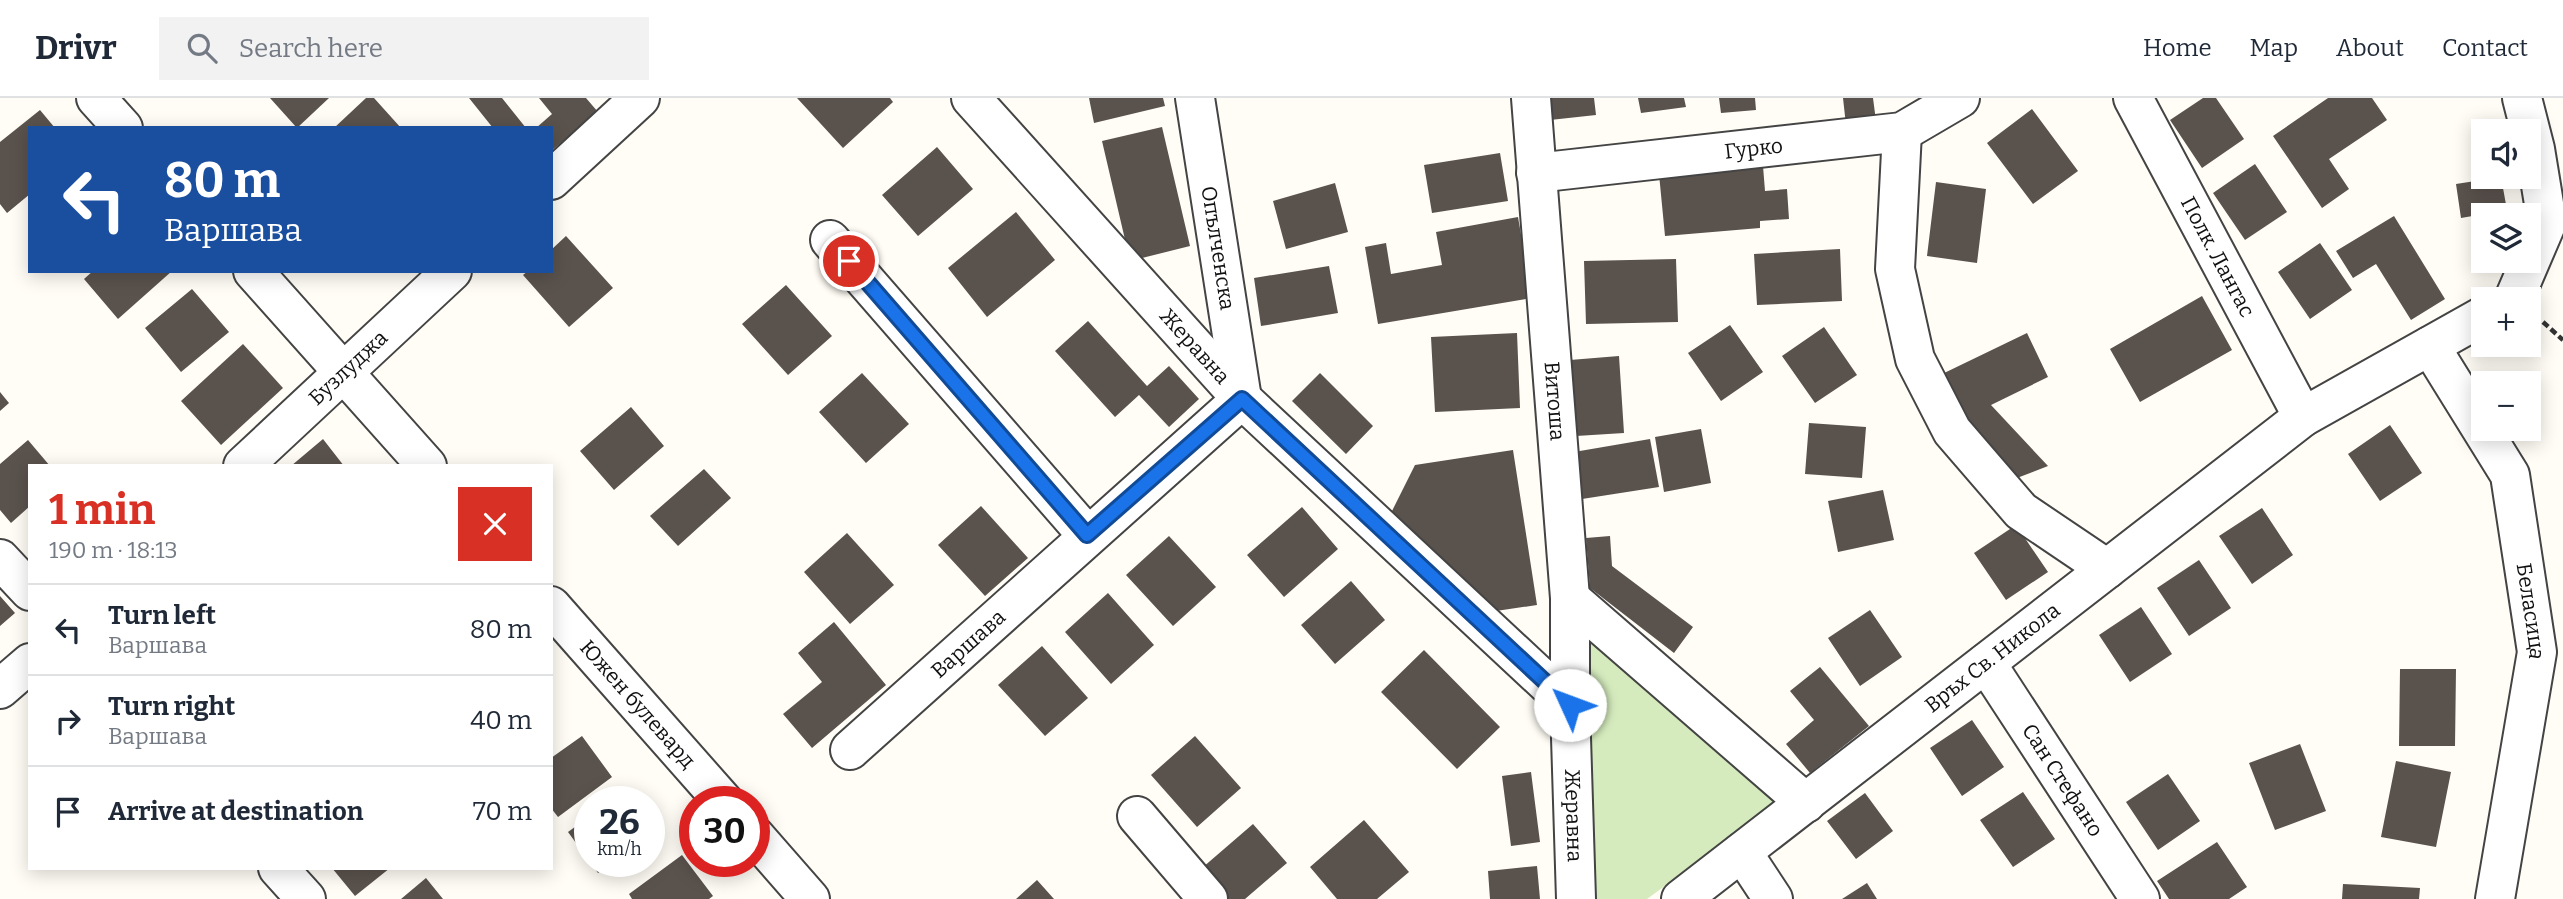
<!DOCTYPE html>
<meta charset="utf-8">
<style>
:root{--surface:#fff;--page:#f2f2f3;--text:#1f2937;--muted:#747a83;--line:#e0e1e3;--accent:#d93025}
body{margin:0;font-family:Bitter,serif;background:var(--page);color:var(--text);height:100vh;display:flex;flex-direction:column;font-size:26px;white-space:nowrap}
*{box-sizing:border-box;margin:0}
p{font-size:23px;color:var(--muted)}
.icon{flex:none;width:38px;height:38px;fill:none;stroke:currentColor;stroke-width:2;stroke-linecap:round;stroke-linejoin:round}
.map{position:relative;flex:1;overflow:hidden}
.sheet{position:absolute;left:28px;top:366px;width:525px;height:406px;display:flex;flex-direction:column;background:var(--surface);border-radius:0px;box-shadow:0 4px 18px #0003}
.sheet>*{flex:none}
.banner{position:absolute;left:28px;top:28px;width:525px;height:147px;border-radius:0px;box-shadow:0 4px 18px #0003;background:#1a4fa0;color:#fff;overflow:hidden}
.tools{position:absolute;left:2471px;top:21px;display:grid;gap:14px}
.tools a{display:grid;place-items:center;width:70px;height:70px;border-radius:0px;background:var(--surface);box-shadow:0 4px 18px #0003;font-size:35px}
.speed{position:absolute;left:574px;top:688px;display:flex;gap:14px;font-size:35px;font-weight:700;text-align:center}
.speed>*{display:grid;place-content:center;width:91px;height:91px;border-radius:50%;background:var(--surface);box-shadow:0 4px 18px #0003;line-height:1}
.speed small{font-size:18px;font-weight:400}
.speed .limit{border:10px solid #d22;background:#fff;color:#111}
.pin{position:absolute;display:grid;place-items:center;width:60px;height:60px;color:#fff;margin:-30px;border:4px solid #fff;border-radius:50%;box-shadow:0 2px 7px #0007}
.me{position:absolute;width:77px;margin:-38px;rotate:313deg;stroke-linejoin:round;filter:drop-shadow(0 0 5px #0008)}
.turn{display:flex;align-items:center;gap:24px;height:147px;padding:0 21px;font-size:32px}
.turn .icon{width:91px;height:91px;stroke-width:2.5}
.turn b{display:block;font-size:49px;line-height:60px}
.round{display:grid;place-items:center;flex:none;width:74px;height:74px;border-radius:0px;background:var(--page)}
.head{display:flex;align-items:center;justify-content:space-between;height:119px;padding:0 21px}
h1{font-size:42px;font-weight:700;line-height:52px;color:var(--accent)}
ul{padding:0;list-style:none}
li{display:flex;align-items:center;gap:21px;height:91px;padding:0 21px;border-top:2px solid var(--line)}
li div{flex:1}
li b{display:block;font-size:26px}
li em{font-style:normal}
header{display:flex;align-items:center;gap:42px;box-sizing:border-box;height:98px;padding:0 35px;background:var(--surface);border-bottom:2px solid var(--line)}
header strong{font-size:33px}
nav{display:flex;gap:38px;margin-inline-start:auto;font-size:24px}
.search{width:490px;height:63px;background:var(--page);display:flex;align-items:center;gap:18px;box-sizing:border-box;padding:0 24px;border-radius:0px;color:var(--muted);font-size:26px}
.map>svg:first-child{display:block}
</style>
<header>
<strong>Drivr</strong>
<div class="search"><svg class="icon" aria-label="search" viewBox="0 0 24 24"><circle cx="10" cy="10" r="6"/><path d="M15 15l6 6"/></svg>Search here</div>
<nav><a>Home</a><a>Map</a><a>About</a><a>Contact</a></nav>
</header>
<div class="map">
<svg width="2563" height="801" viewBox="0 0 2563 801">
<rect width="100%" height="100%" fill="#fffdf5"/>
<path fill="#d5ebbd" d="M1582 532 1782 702 1647 801H1591Z"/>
<path fill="#5a524d" d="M270 0H329L297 30Z
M366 0H374L401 30H334Z
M469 0H502L526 30H493Z
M539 0H586L598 14 551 53V30H536L552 16Z
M797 0H890L893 4 843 50Z
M1089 0H1163L1165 8 1094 25Z
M1547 0H1594L1596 17 1550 22Z
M1638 0H1684L1686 9 1641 15Z
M1719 0H1755L1756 12 1721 15Z
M1843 0H1873L1876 23 1846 27Z
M2203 0H2216L2244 41 2202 70 2170 22Z
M2328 0H2372L2387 22 2329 61 2349 91 2322 110 2273 38Z
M2032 11 2078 73 2033 106 1987 45Z
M40 12 55 30H30V96L7 115 0 106V44Z
M1162 29 1190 148 1130 163 1102 43Z
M937 49 973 91 918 138 882 97Z
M1500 55 1508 103 1432 115 1424 67Z
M2255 66 2287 114 2245 142 2213 95Z
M1763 68 1765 93 1787 91 1789 121 1760 123V130L1665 138 1659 76Z
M2501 79 2507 112 2461 120 2456 86Z
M1936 84 1986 91 1977 165 1927 158Z
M1335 85 1348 134 1286 151 1273 103Z
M1016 114 1055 162 987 219 948 170Z
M2394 118 2445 201 2411 222 2376 166 2353 180 2336 153Z
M1518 119 1532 200 1378 226 1365 149 1386 145 1391 176 1442 167 1436 134Z
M566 138 613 190 569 229 523 177 528 173H551V152Z
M2320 145 2352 192 2310 221 2278 174Z
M1840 151 1842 203 1757 207 1754 156Z
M1676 161 1678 224 1586 226 1584 163Z
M1329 168 1338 215 1261 228 1254 180Z
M93 173H172L118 221 84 181Z
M786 187 832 238 788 277 742 226Z
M192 191 229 234 181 274 145 230Z
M2202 198 2232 252 2140 304 2110 251Z
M1088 223 1147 288 1169 268 1199 301 1169 329 1139 297 1115 319 1055 253Z
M1730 227 1763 274 1721 303 1688 255Z
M1824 229 1857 277 1815 305 1782 258Z
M1517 235 1520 310 1435 314 1431 239Z
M2027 235 2048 279 1991 307 2048 368 2017 380 1956 315 1938 278Z
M243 246 283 290 221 347 181 303Z
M1619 258 1624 335 1576 338 1570 262Z
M862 275 909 326 866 365 819 314Z
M1320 275 1373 328 1346 356 1292 303Z
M0 294 9 305 0 313Z
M631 309 664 348 614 392 580 353Z
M1809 325 1866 329 1862 380 1805 376Z
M2390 327 2422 375 2380 403 2348 356Z
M1701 331 1711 385 1664 394 1655 339Z
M323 341 344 368H291Z
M1650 341 1659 389 1582 401 1574 354Z
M28 342 50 368H30V408L11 425 0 412V366Z
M1513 352 1537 507 1496 513 1390 417 1415 367Z
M704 371 731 400 678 448 650 418Z
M1883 392 1894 442 1838 454 1828 403Z
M981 408 1028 460 985 498 938 447Z
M1302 409 1338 451 1284 499 1247 457Z
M2262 410 2293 457 2252 486 2219 438Z
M2016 427 2048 474 2006 502 1974 455Z
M847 435 894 487 850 526 804 474Z
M1169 438 1216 489 1173 528 1126 477Z
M1610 438 1612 468 1693 529 1674 555 1590 490 1586 440Z
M2199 462 2231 510 2189 538 2157 490Z
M1351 483 1385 522 1335 566 1301 527Z
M1108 495 1154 547 1111 586 1065 534Z
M0 498 15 515 0 528Z
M2141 509 2172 556 2130 584 2099 537Z
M1870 512 1902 559 1860 588 1828 540Z
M834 524 886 587 812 650 783 616 822 584 798 555Z
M1042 548 1088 600 1045 638 998 587Z
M1424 552 1500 629 1457 671 1381 594Z
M1820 569 1869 628 1810 675 1786 646 1814 622 1790 593Z
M2400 571H2456L2455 648H2399Z
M1972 622 2004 669 1962 698 1930 650Z
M582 638 612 679 558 719 551 710V660Z
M1195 638 1241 690 1197 729 1151 677Z
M2300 646 2326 713 2275 732 2249 665Z
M2396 663 2451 674 2436 749 2381 739Z
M1531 674 1540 744 1511 748 1502 678Z
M2168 676 2200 723 2158 752 2126 704Z
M622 694 628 704H609Z
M2023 694 2055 741 2013 769 1980 722Z
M1865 695 1893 733 1856 761 1827 723Z
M590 718V763H615L598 775 568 734Z
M1364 722 1409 774 1377 801H1337L1310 769Z
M1253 726 1287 765 1245 801H1229L1202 770Z
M2217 744 2247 789 2229 801H2169L2157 783Z
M682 757 713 798 709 801H632L629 796Z
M1537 768 1540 801H1490L1488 773Z
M332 770H390L355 798Z
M426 780 443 801H401Z
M1037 782 1054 801H1016Z
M1867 785 1877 801H1842Z
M2343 786 2420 790 2419 801H2342Z"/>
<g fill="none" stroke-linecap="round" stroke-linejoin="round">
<defs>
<g id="minor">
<path d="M96 0 123 30"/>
<path id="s1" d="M971 0 1242 301 1570 607"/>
<path id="s2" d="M1531 0 1570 500V607L1576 801"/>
<path id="s3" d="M2133 0 2303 319"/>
<path d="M1902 34 1895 171 1915 261 1952 333 2021 413 2107 471"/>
<path id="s4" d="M1536 75 1902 34 1960 0"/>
<path d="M551 82 640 0"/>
<path d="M830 142 1087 437"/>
<path d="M253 173 427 368"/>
<path d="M2514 201 2547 124 2535 51 2522 0"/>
<path id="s5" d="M2430 248 2510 377 2537 554 2495 801"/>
<path id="s6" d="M243 368 452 173"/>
<path d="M0 461 30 493"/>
<path d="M1570 500 1806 705"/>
<path id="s7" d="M551 508 724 704"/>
<path id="s8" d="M1986 565 2140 801"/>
<path d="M0 591 30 565"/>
<path id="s9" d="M850 652 1242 301 1195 0"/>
<path d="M1137 718 1208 801"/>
<path d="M754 737 810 801"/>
<path d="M1742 754 1773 801"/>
<path d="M278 770 306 801"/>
<path id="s10" d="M1681 801 2303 319 2483 218"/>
</g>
</defs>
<use href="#minor" stroke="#444" stroke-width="42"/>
<path stroke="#333" stroke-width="4.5" stroke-dasharray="7 3.5" stroke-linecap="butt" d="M2543 224 2563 242"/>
<use href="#minor" stroke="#fff" stroke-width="38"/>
</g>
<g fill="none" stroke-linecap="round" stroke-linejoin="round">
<defs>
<path id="route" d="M849 163 1087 437 1242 301 1570 607"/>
</defs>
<use href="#route" stroke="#114b97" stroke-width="18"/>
<use href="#route" stroke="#1a73e8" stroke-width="12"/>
</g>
<g text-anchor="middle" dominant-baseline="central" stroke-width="7" stroke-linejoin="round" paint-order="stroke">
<g font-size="21" fill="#111" stroke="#fff">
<text stroke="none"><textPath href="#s4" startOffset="219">Гурко</textPath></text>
<text transform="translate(1218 150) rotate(81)">Опълченска</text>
<text stroke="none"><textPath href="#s3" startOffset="180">Полк. Лангас</textPath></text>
<text stroke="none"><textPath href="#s1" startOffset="334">Жеравна</textPath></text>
<text stroke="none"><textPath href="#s6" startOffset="144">Бузлуджа</textPath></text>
<text stroke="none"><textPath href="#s2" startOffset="304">Витоша</textPath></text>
<text stroke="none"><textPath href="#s5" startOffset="290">Беласица</textPath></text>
<text stroke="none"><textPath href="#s9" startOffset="159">Варшава</textPath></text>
<text stroke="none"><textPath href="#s10" startOffset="394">Връх Св. Никола</textPath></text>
<text stroke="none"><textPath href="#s7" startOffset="131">Южен булевард</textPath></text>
<text stroke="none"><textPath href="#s8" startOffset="140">Сан Стефано</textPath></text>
<text stroke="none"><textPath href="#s2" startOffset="719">Жеравна</textPath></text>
</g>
</g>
</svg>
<div class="tools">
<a><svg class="icon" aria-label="sound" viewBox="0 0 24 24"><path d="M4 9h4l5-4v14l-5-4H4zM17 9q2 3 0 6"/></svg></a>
<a><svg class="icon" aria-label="layers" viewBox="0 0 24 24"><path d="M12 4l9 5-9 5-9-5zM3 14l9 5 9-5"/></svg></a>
<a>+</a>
<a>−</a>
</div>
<div class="speed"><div>26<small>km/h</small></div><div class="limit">30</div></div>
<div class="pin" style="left:849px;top:163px;background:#d93025"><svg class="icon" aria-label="arrive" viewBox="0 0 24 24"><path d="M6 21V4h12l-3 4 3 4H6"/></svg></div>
<svg class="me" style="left:1570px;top:607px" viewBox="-20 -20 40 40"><circle r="19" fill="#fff"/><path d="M0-13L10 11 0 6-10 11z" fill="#1a73e8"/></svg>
<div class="banner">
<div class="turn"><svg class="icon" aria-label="left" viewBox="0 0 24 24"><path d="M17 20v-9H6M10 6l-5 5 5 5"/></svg><div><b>80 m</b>Варшава</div></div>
</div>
<section class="sheet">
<div class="head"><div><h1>1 min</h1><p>190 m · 18:13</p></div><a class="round" style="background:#d93025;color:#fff"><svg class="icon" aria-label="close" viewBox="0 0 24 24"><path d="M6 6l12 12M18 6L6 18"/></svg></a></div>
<ul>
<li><svg class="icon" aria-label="left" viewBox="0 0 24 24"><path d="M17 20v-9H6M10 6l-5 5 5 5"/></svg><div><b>Turn left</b><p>Варшава</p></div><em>80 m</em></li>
<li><svg class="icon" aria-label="right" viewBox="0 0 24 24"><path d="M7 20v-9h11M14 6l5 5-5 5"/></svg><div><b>Turn right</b><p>Варшава</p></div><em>40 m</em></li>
<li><svg class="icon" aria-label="arrive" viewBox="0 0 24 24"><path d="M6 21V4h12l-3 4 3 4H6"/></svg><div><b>Arrive at destination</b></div><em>70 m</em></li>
</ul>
</section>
</div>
